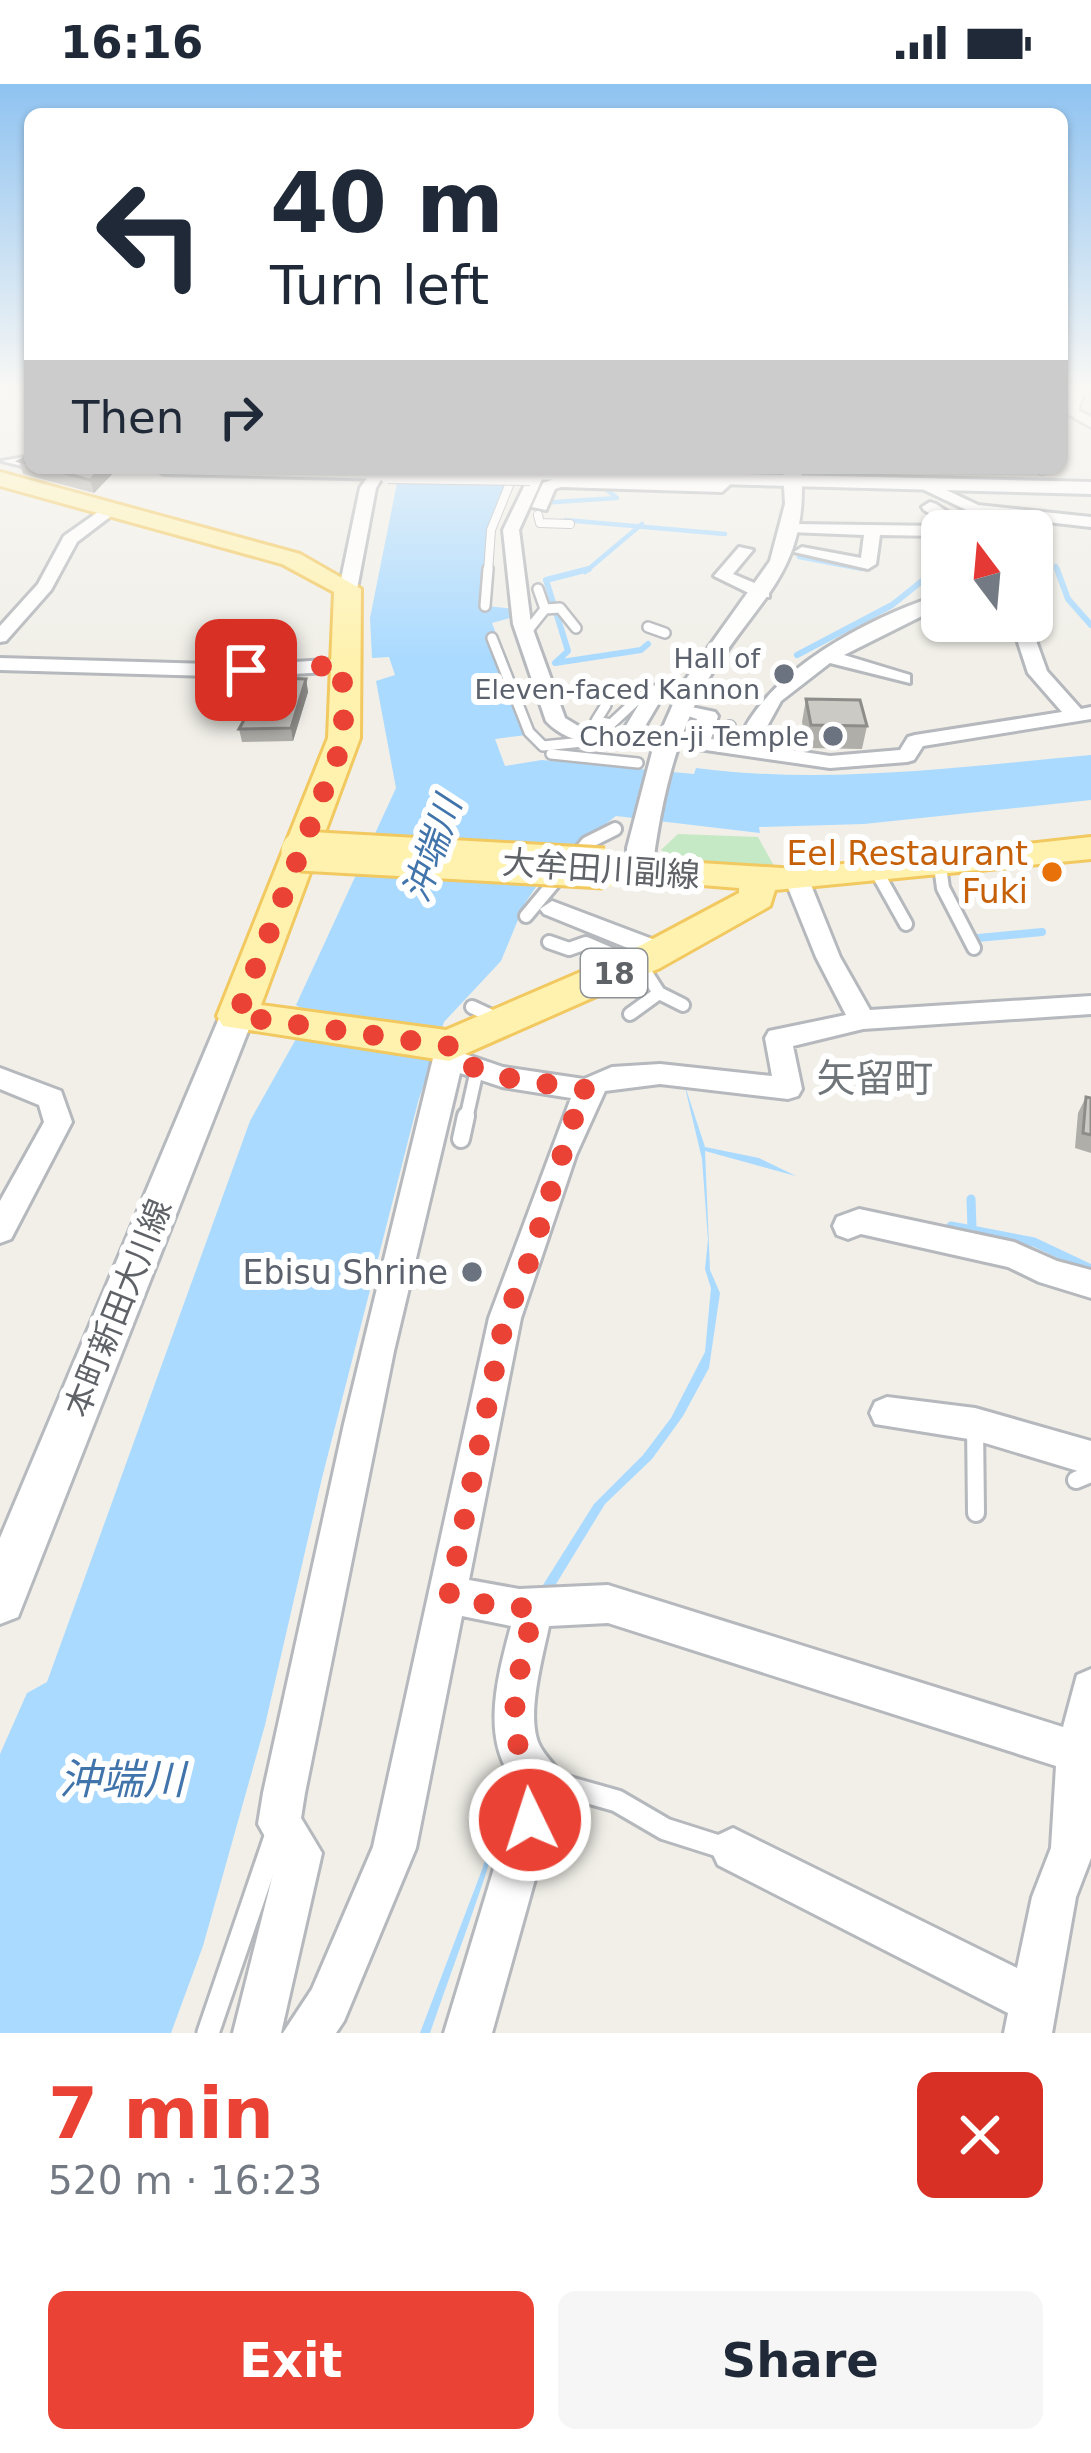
<!DOCTYPE html>
<meta charset="utf-8">
<style>
:root{--surface:#fff;--page:#f6f6f7;--text:#1f2937;--muted:#747a83;--accent:#ea4335}
body{margin:0;font-family:"DejaVu Sans","Noto Sans JP",sans-serif;background:var(--page);color:var(--text);height:100vh;display:flex;flex-direction:column;font-size:45px;white-space:nowrap}
*{box-sizing:border-box;margin:0}
p{font-size:39px;color:var(--muted)}
.icon{flex:none;width:66px;height:66px;fill:none;stroke:currentColor;stroke-width:2;stroke-linecap:round;stroke-linejoin:round}
.map{position:relative;height:1949px;overflow:hidden}
.drawer{display:flex;flex-direction:column;background:var(--surface);flex:1}
.drawer>*{flex:none}
.banner{position:absolute;left:24px;top:24px;width:1044px;height:366px;border-radius:18px;box-shadow:0 3px 9px #0004;background:#fff;color:var(--text);overflow:hidden}
.needle{width:78px;rotate:344deg}
.controls{position:absolute;left:921px;top:426px;display:grid;gap:24px}
.controls a{display:grid;place-items:center;width:132px;height:132px;border-radius:18px;background:var(--surface);box-shadow:0 3px 9px #0004;font-size:60px}
.pin{position:absolute;display:grid;place-items:center;width:102px;height:102px;color:#fff;margin:-51px;border-radius:24px;box-shadow:0 6px 18px #0006}
.me{position:absolute;width:132px;margin:-66px;rotate:356deg;stroke-linejoin:round;filter:drop-shadow(0 0 9px #0008)}
.turn{display:flex;align-items:center;gap:42px;height:252px;padding:0 48px;font-size:54px}
.turn .icon{width:156px;height:156px;stroke-width:2.5}
.turn b{display:block;font-size:84px;line-height:102px}
.then{display:flex;align-items:center;height:114px;padding:0 48px;background:#0003;gap:24px;font-size:45px}
.round{display:grid;place-items:center;flex:none;width:126px;height:126px;border-radius:18px;background:var(--page)}
.head{display:flex;align-items:center;justify-content:space-between;height:204px;padding:0 48px}
h1{font-size:72px;font-weight:700;line-height:90px;color:var(--accent)}
.action{display:flex;gap:24px;margin-top:auto;padding:24px 48px}
.action a{flex:1;height:138px;border-radius:18px;background:var(--accent);color:#fff;font-size:48px;font-weight:700;line-height:138px;text-align:center}
.action a+a{background:var(--page);color:var(--text)}
.status{display:flex;justify-content:space-between;align-items:center;height:84px;padding:0 60px;background:var(--surface);direction:ltr}
.status svg{height:33px;fill:currentColor}
.map>svg:first-child{display:block}
</style>
<div class="status"><b>16:16</b><svg viewBox="0 0 49 12"><path d="M0 12V9h3v3zM5 12V6h3v6zM10 12V3h3v9zM15 12V0h3v12zM26 1h20v11H26zM47 4h2v5h-2z"/></svg></div>
<div class="map">
<svg width="1091" height="1949" viewBox="0 0 1091 1949">
<rect width="100%" height="100%" fill="#f1efe8"/>
<path fill="#c5e8c5" d="M678 750 758 753 774 782 673 776 661 766Z"/>
<path fill="#aadaff" d="M515 384C496 433 482 470 487 522L515 525 517 532 492 539 534 650 495 655 505 682 542 676 694 690 696 684C827 701 960 683 1091 671V716L864 740 759 743 760 749 616 732 550 783 525 819 501 877 444 938 418 1018 322 1394 265 1641 203 1862 171 1949H0V1670L27 1609 47 1598 250 1037 310 930 296 921 396 704 376 597 395 591 389 573 372 574 370 534 397 399Z
M684 999 705 1063 759 1074 796 1092 705 1067 710 1186 720 1209 709 1284 683 1332 652 1375 605 1420 553 1505 543 1501 594 1420 643 1371 671 1334 705 1268 711 1204 705 1185 708 1156 702 1075Z
M527 1625C510 1739 467 1841 430 1949H420L483 1783Z"/>
<g fill="none" stroke-linecap="round" stroke-linejoin="round">
<path stroke="#aadaff" stroke-width="4.5" d="M538 434 540 419 617 414 602 402
M565 436 725 450
M799 473 862 485
M1056 482 1058 488
M585 488 642 440
M933 488 942 481"/>
<path stroke="#aadaff" stroke-width="6" d="M589 485 546 496 568 567 555 579 641 566 648 560
M1057 485 1068 515 1091 541
M797 571 892 521 937 485"/>
<path stroke="#aadaff" stroke-width="8" d="M967 855 1042 848"/>
<path stroke="#aadaff" stroke-width="9" d="M971 1115 972 1144
M951 1142 1034 1158 1091 1185"/>
<defs>
<path id="service-far4" d="M1037 384 1042 387
M538 431 540 439 570 440
M1024 440 1047 436
M488 488 491 446 510 399"/>
<path id="service-far3" d="M485 522 488 485
M545 525 560 524 576 544
M648 543 665 549
M525 550 545 525 538 505
M492 554 529 648 543 662 603 656
M606 621 596 637 611 640 639 614 651 615
M730 642 727 656 746 660
M551 670 638 679"/>
<path id="service-far2" d="M940 782 943 804 974 864
M878 790 906 840
M526 832 587 759 615 745
M549 858 569 865 586 859 630 878
M639 878 659 909 683 921
M472 923 502 937
M630 930 659 909
M466 1035 477 986"/>
<path id="service-far1" d="M461 1055 466 1032
M975 1340 976 1429
M1076 1396 1091 1390"/>
<path id="service" d="M546 1697 617 1717 665 1745 731 1766
M208 1949 276 1750"/>
<path id="minor" d="M1073 302H1086L1078 326 1091 333V343L1064 328Z
M374 384H388L376 404 357 505 348 510 339 505 360 404Z
M533 384H547L519 446 531 540 565 634 585 646 624 645 650 602 691 599 701 605 691 611 663 612 638 654C606 662 570 663 546 637L513 540 503 446Z
M727 391 735 396 722 408 561 403 555 405 546 426 532 423 543 399 559 393 718 398Z
M923 395 978 421 1091 433V443L975 430 918 403V397Z
M930 418 936 420 976 447H957L924 426 922 423Z
M105 423 119 426 77 458 51 506 6 557 0 558V542L38 500 64 452Z
M795 440 942 442 950 447H942V452L880 451 876 480 868 485 794 468 802 463 861 474 864 451 789 448 787 445Z
M739 463 753 466 733 490 769 505V513H757L714 492Z
M942 510V522L844 571 910 591V599L830 579 781 617 757 661 830 672 900 666 908 653 915 651 1062 628 1028 589 1011 537H1029L1047 587 1081 625 1091 623V635L923 662 914 676 907 678 830 684 699 665 689 659 697 635 677 628V620L715 628 718 632 711 655 738 658C767 586 870 533 942 510Z
M0 574 246 581 342 575 351 581 342 587 246 593 0 586Z
M797 789 809 796 840 873 870 926 1091 912V930L863 945 793 962 802 1005 798 1012 788 1015 660 1000 605 1007 576 1071 521 1234 469 1496 519 1505 608 1501 1063 1643 1077 1591 1091 1585V1774L1076 1813 1052 1949H1004L1008 1929 718 1781 711 1766 718 1751 733 1744 1017 1884 1032 1813 1051 1764 1056 1682 608 1539 549 1542C543 1572 524 1637 541 1664 548 1676 557 1682 563 1695L492 1949H444L519 1702C478 1660 498 1591 511 1542L462 1532 416 1764 344 1937 336 1949H283L312 1905 373 1763 489 1234 571 1014 502 1003 460 989 394 1267 305 1709 301 1734 322 1769 281 1949H233L277 1774 258 1740 263 1709 344 1340 436 962 449 952 458 955 462 969 503 983 584 995 612 983 660 980 772 992 765 954 769 947 846 931 816 873 785 796Z
M552 817 668 861 671 867 668 873H650L544 830 540 825Z
M0 984 61 1007 72 1038 11 1155 0 1159V1117L44 1038 39 1021 0 1005Z
M859 1125 1014 1158 1057 1177 1091 1186V1214L1039 1198 1008 1183 861 1150 848 1155 837 1151 833 1142 837 1133Z
M887 1313 975 1324 1091 1357V1391L975 1356 875 1340 870 1329 875 1318Z"/>
<path id="tertiary" d="M783 384H801C810 491 754 516 706 599 674 656 660 723 652 787L648 793H628L627 764 652 668 681 602 770 477 785 420Z"/>
<path id="secondary" d="M30 372V384L2 377Z
M154 384H392L398 389 388 395 164 390Z
M530 385 1091 398V410L523 395V387Z
M237 920 254 932 18 1533 0 1540V1454L220 932Z"/>
<path id="primary" d="M0 388 300 470 361 505 360 654 261 921 446 946 632 866 739 809V804L591 792 586 784 604 773 797 785 1091 753V775L775 806 770 822 660 884 449 977 223 942 217 932 328 654 334 508 282 480 0 402Z"/>
</defs>
<use href="#service-far4" stroke="#b5b8bc" stroke-width="10"/>
<use href="#service-far3" stroke="#b5b8bc" stroke-width="14"/>
<use href="#service-far2" stroke="#b5b8bc" stroke-width="18"/>
<use href="#service-far1" stroke="#b5b8bc" stroke-width="22"/>
<use href="#service" stroke="#b5b8bc" stroke-width="27"/>
<use href="#minor" stroke="#b5b8bc" stroke-width="6"/>
<use href="#tertiary" stroke="#b5b8bc" stroke-width="6"/>
<use href="#secondary" stroke="#b6babf" stroke-width="6"/>
<use href="#primary" stroke="#f2c960" stroke-width="6"/>
<use href="#service-far4" stroke="#fff" stroke-width="8"/>
<use href="#service-far3" stroke="#fff" stroke-width="9"/>
<use href="#service-far2" stroke="#fff" stroke-width="12"/>
<use href="#service-far1" stroke="#fff" stroke-width="16"/>
<use href="#service" stroke="#fff" stroke-width="21"/>
<use href="#minor" fill="#fff" fill-rule="evenodd"/>
<use href="#tertiary" fill="#fff" fill-rule="evenodd"/>
<use href="#secondary" fill="#fff" fill-rule="evenodd"/>
<use href="#primary" fill="#fff2af" fill-rule="evenodd"/>
<defs>
<path id="secondary-bridge" d="M388 389 530 391"/>
<path id="primary-bridge" d="M301 767 604 784"/>
</defs>
<use href="#secondary-bridge" stroke="#b6babf" stroke-width="22" stroke-linecap="butt"/>
<use href="#primary-bridge" stroke="#f2c960" stroke-width="45" stroke-linecap="butt"/>
<use href="#secondary-bridge" stroke="#fff" stroke-width="20"/>
<use href="#primary-bridge" stroke="#fff2af" stroke-width="39"/>
</g>
<path fill="#afaea9" d="M30 371V384H118L94 409 23 390 19 377Z
M306 595 308 608 293 657 242 658 239 645 275 601Z
M806 615 867 642 862 665 807 664 802 638Z
M1086 1013 1091 1014V1069L1075 1064 1078 1029Z"/>
<path fill="#8f8d8a" d="M102 384H118L94 409 90 396Z
M306 595 308 608 293 657 291 644Z"/>
<path fill="#cccac5" stroke="#8f8d8a" stroke-width="3" d="M30 371V380L19 377Z
M46 384H102L90 396Z
M278 594 306 595 291 644 239 645 264 600 275 601Z
M806 615 860 616 867 642 811 641Z
M1086 1013 1091 1014V1051L1083 1049Z"/>
<linearGradient id="sky" x2="0" y2="1"><stop stop-color="#8fc3f1"/><stop offset="0.53" stop-color="#f9f8f5"/><stop offset="1" stop-color="#f9f8f5" stop-opacity="0"/></linearGradient>
<rect width="1091" height="575" fill="url(#sky)"/>
<g fill="none" stroke-linecap="round" stroke-linejoin="round">
<path stroke="#ea4335" stroke-width="21" stroke-dasharray="0 37.8" d="M246 586 342 581 344 655 237 932 449 962 452 976 502 993 589 1006 573 1036 526 1187 505 1234 449 1511 497 1523 534 1524C524 1574 492 1662 542 1695L530 1736"/>
</g>
<g fill="#6b7280" stroke="#fff" stroke-width="4.5">
<circle cx="784" cy="590" r="12"/>
<circle cx="833" cy="652" r="12"/>
<circle cx="472" cy="1188" r="12"/>
</g>
<circle fill="#e8710a" stroke="#fff" stroke-width="4.5" cx="1052" cy="788" r="12"/>
<g text-anchor="middle" dominant-baseline="central" stroke-width="12" stroke-linejoin="round" paint-order="stroke">
<g font-size="27" fill="#5b616d" stroke="#fff" text-anchor="end">
<text x="760" y="574">Hall of<tspan x="760" dy="31">Eleven-faced Kannon</tspan></text>
<text x="809" y="652">Chozen-ji Temple</text>
</g>
<rect fill="#fff" stroke="#8f9295" stroke-width="3" x="581" y="865" width="66" height="48" rx="9"/>
<g font-size="30" font-weight="bold" fill="#5f6368">
<text x="614" y="889">18</text>
</g>
<g font-size="33" fill="#c56008" stroke="#fff" text-anchor="end">
<text x="1028" y="769">Eel Restaurant<tspan x="1028" dy="38">Fuki</tspan></text>
</g>
<g font-size="33" fill="#5f6368" stroke="#fff">
<text transform="translate(601 785) rotate(4)">大牟田川副線</text>
<text transform="translate(118 1224) rotate(-68)">本町新田大川線</text>
</g>
<g font-size="33" fill="#5b616d" stroke="#fff" text-anchor="end">
<text x="448" y="1188">Ebisu Shrine</text>
</g>
<g font-size="36" font-style="italic" fill="#4174aa" stroke="#fff">
<text transform="translate(432 765) rotate(-71)">沖端川</text>
</g>
<g font-size="39" fill="#70757a" stroke="#fff">
<text x="875" y="994">矢留町</text>
</g>
<g font-size="42" font-style="italic" fill="#4174aa" stroke="#fff">
<text x="122" y="1695">沖端川</text>
</g>
</g>
</svg>
<div class="controls">
<a><svg class="needle" viewBox="-14 -14 28 28"><path d="M0-13l5 13h-10z" fill="#e53935"/><path d="M0 13l5-13h-10z" fill="#747a83"/></svg></a>
</div>
<div class="pin" style="left:246px;top:586px;background:#d93025"><svg class="icon" aria-label="arrive" viewBox="0 0 24 24"><path d="M6 21V4h12l-3 4 3 4H6"/></svg></div>
<svg class="me" style="left:530px;top:1736px" viewBox="-20 -20 40 40"><circle r="17" fill="#ea4335" stroke="#fff" stroke-width="3"/><path d="M0-11L8 9 0 5-8 9z" fill="#fff"/></svg>
<div class="banner">
<div class="turn"><svg class="icon" aria-label="left" viewBox="0 0 24 24"><path d="M17 20v-9H6M10 6l-5 5 5 5"/></svg><div><b>40 m</b>Turn left</div></div>
<div class="then">Then<svg class="icon" aria-label="right" viewBox="0 0 24 24"><path d="M7 20v-9h11M14 6l5 5-5 5"/></svg></div>
</div>
</div>
<section class="drawer">
<div class="head"><div><h1>7 min</h1><p>520 m · 16:23</p></div><a class="round" style="background:#d93025;color:#fff"><svg class="icon" aria-label="close" viewBox="0 0 24 24"><path d="M6 6l12 12M18 6L6 18"/></svg></a></div>
<div class="action"><a>Exit</a><a>Share</a></div>
</section>
